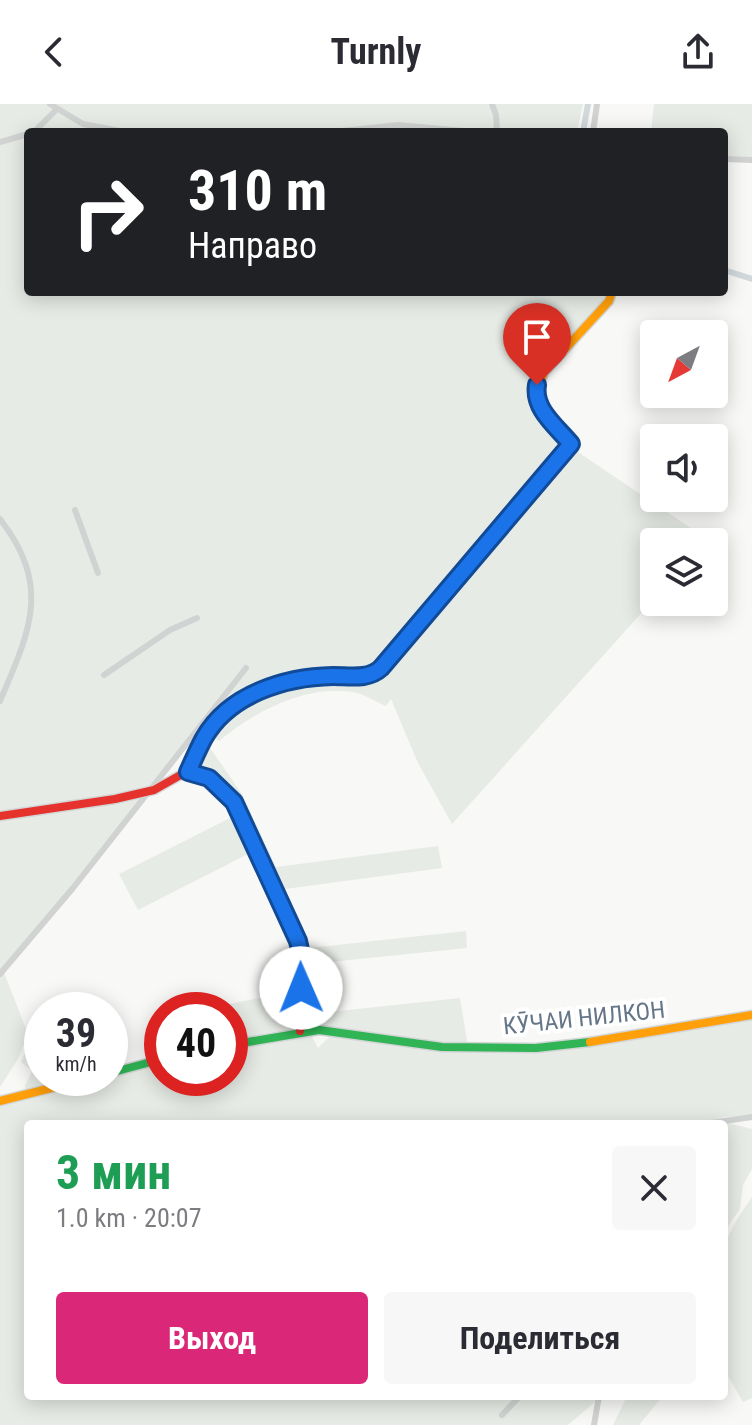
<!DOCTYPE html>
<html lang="ru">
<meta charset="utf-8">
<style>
:root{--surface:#fff;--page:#f7f7f7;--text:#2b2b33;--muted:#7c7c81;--accent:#db2777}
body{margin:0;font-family:"Roboto Condensed",sans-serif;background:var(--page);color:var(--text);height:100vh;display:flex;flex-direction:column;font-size:30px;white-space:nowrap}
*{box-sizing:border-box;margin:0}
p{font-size:26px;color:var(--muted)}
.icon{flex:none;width:44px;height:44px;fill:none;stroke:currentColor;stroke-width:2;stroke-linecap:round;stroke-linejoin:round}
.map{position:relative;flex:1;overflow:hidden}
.drawer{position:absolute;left:24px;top:1016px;width:704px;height:280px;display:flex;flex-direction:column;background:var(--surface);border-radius:8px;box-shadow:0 4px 20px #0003}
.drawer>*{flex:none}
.hud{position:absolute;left:24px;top:24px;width:704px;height:168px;border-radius:8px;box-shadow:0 4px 20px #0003;background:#202124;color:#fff;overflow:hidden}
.needle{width:52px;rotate:221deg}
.controls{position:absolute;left:640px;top:216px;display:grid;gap:16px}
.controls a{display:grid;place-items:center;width:88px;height:88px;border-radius:8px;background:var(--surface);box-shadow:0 4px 20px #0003;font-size:40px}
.speed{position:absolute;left:24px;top:888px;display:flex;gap:16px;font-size:40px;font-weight:700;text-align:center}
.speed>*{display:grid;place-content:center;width:104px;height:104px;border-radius:50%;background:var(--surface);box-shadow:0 4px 20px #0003;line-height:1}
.speed small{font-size:20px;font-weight:400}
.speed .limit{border:12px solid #d22;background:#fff;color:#111}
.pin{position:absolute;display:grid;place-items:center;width:68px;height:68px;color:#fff;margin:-82px -34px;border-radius:50% 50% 50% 0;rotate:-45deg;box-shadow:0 0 8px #0007}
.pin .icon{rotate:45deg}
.me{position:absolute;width:88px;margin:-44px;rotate:359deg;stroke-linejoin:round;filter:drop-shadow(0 0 6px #0008)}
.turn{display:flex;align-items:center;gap:28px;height:168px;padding:0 32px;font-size:36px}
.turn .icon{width:104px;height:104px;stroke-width:2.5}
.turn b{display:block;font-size:56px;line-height:68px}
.round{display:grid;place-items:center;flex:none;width:84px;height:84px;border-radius:8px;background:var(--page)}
.headline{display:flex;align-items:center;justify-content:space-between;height:136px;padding:0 32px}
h1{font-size:48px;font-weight:700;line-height:60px;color:#1e9e55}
.action{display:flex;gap:16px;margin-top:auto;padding:16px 32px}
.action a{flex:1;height:92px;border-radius:8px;background:var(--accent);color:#fff;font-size:32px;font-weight:700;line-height:92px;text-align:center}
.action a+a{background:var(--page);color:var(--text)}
header{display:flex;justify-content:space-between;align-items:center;height:104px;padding:0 32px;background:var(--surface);font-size:36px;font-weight:700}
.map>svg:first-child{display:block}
</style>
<header><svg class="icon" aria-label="back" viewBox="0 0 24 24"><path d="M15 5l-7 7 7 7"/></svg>Turnly<svg class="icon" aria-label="share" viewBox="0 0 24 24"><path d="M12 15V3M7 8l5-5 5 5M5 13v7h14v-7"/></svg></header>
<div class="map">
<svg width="752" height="1321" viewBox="0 0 752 1321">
<rect width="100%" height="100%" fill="#f8f8f7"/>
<path fill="#e7ebe5" d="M0 0H583L577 28H28V188H611L554 257 534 290 569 342 707 435 704 438H654V495L452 720 418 659 391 595 386 602C377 598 367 592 357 589 310 578 253 608 219 637L202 625 3 866 28 930 18 955 0 983Z
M654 0H752V55L724 54V28H651Z
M203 642 210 644 242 690 276 763 438 742 442 764 285 785 286 792 281 794 235 698 197 670Z
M234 712 252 748 138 806 119 770Z
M466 827 467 844 311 860 309 844Z
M302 885V911L460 894 468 942 424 939 341 926 272 928 230 938V906H201Z
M752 915V1012L725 1013 696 1020H28V1292H597V1296L568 1321H0V1000L162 959V974H230V944L309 927 318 944 331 931 532 948Z
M42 916V974L74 976 26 989 25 982 32 967 21 958 32 934 30 918Z
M724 1018 752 1025V1065L743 1081 740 1105 724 1128Z
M752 1093V1294L743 1298 724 1265 727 1252 724 1172 727 1173C714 1146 737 1115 752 1093Z
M627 1292H663L639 1321H613Z"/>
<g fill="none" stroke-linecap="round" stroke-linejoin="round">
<path stroke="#d2d9dc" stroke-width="6" d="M583 28 588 0
M724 166 752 175"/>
<defs>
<path id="fast" d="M188 668C221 603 258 573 333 572 351 572 366 575 381 564L571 340 545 310
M230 941 319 926 442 943 536 944 590 938
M110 969 162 955"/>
<path id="slow" d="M545 310 537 289 544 268 609 197 612 188
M590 938 752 911
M0 997 91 974"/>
<path id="jam" d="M0 712 115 695 154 686 184 669 196 668 214 678 234 698 298 837 303 859 300 927"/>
</defs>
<use href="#fast" stroke="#d3d5d6" stroke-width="11"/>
<use href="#slow" stroke="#d3d5d6" stroke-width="11"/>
<use href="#jam" stroke="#d3d5d6" stroke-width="11"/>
<path stroke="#d1d3d3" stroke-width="6" d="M50 0 83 20 125 28
M492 0 496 11 497 28
M34 28 56 6
M333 28 398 21 475 28
M593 28 597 0
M0 38 28 30
M724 55 752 56
M75 406 98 469
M0 415C52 482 30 527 0 597
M104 571 170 526 197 514
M0 870 73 784 246 564
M704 1020 752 1013
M502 1311 520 1292
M594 1321 599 1292"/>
<use href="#fast" stroke="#30b455" stroke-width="8"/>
<use href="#slow" stroke="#ff9f0a" stroke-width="8"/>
<use href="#jam" stroke="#e5322d" stroke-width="8"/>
</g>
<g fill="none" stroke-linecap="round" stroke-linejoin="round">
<defs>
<path id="route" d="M301 884 302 855 298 837 234 698 209 674 188 668C193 657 198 645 204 634 229 590 285 573 333 572 350 572 368 576 381 564L571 340C556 322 533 305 537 281"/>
</defs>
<use href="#route" stroke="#114b97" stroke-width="20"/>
<use href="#route" stroke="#1a73e8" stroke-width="14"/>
</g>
<g text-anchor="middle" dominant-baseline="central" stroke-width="8" stroke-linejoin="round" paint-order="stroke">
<g font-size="24" fill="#657689" stroke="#fff">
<text transform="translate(584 914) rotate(-6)">КӮЧАИ НИЛКОН</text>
</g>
</g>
</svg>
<div class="controls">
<a><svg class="needle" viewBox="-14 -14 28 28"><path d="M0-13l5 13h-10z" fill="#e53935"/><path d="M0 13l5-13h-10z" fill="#7c7c81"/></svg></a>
<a><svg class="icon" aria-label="sound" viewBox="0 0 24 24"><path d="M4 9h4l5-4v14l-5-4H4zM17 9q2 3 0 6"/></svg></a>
<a><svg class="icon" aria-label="layers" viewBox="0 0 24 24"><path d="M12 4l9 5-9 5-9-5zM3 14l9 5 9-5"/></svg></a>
</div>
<div class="speed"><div>39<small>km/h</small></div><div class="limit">40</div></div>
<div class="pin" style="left:537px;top:281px;background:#d93025"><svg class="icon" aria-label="arrive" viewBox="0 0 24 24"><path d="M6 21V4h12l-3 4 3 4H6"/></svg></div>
<svg class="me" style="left:301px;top:884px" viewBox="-20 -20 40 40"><circle r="19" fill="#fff"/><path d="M0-13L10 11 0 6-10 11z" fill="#1a73e8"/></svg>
<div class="hud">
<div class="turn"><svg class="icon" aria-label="right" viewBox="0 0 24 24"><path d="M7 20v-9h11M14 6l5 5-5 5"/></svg><div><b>310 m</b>Направо</div></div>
</div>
<section class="drawer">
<div class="headline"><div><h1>3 мин</h1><p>1.0 km · 20:07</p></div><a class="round"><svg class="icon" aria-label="close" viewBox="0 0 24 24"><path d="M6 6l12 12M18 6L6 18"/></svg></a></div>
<div class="action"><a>Выход</a><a>Поделиться</a></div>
</section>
</div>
